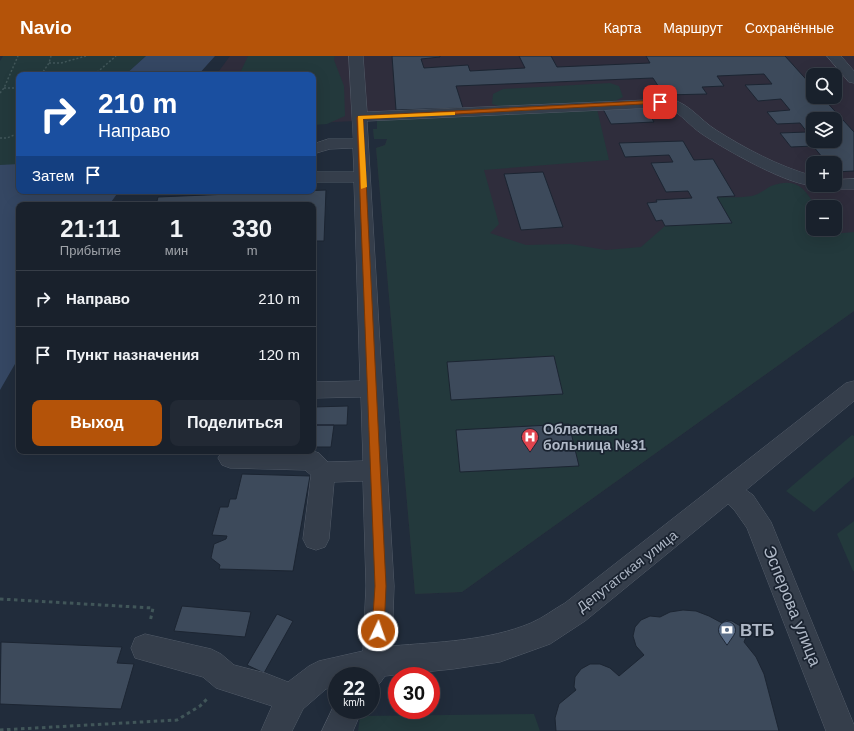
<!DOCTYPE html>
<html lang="ru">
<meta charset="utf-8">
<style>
:root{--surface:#19212c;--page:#222934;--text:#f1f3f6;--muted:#9fa3a9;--line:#373e48;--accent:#b45309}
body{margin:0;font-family:Helvetica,sans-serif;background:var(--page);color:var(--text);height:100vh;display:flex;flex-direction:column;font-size:15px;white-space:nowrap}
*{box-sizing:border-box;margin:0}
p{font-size:13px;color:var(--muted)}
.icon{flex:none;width:22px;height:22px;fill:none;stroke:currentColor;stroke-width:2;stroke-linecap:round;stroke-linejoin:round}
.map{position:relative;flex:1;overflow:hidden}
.panel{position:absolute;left:16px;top:146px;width:300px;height:252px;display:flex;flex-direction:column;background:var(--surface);border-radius:8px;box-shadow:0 4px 16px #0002,0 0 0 1px var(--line)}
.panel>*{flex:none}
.banner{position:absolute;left:16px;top:16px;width:300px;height:122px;border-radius:8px;box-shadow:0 4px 16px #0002,0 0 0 1px var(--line);background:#1a4fa0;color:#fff;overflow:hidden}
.fabs{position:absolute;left:806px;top:12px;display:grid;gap:8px}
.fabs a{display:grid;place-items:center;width:36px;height:36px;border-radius:8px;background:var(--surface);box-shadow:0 4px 16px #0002,0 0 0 1px var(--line);font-size:20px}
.speed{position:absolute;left:328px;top:611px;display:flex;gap:8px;font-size:20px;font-weight:700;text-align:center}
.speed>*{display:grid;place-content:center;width:52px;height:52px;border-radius:50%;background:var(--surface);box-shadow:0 4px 16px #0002,0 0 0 1px var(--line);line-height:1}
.speed small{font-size:10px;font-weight:400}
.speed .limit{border:6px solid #d22;background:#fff;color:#111}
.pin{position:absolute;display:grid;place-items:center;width:34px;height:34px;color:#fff;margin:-17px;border-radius:8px;box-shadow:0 2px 6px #0006}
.me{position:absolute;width:44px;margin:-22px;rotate:3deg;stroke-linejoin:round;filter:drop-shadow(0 0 3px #0008)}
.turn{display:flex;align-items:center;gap:14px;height:84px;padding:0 16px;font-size:18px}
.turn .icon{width:52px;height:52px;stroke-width:2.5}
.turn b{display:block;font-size:28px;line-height:34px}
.then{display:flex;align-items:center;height:38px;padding:0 16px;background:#0003;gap:8px;font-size:15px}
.eta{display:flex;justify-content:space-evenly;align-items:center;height:68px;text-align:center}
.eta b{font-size:24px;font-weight:800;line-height:28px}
.action{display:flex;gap:8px;margin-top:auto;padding:8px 16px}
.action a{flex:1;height:46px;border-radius:8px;background:var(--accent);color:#fff;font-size:16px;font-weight:800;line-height:46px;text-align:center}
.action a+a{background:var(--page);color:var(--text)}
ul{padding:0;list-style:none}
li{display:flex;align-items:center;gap:12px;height:56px;padding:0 16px;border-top:1px solid var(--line)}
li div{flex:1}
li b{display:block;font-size:15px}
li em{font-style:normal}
header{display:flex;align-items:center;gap:24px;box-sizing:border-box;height:56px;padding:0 20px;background:var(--accent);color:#fff}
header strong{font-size:19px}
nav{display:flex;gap:22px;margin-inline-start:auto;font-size:14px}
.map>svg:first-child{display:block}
</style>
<header>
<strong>Navio</strong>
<nav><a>Карта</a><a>Маршрут</a><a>Сохранённые</a></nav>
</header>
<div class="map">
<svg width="854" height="675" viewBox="0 0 854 675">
<rect width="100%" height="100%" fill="#212c3b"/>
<path fill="#2f2d3c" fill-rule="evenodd" d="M230 0H854V255L462 536 415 538 376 92 385 89 387 83H374L373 73H377V64L313 67V19H216ZM813 19H835V41H813ZM813 63H835V85H813ZM813 107H835V129H813ZM813 151H835V173H813Z"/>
<path fill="#23393c" d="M3 0H146L125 19H19V118L0 142V5Z
M248 0H335L334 4 344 30 345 60 327 68 313 69V19H239Z
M610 27 619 30 623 41 615 45 504 52 492 48 493 38 503 33Z
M597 53 609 104 484 114 499 168 490 177 526 189 570 188 606 194 641 191 665 170 732 167 717 141C728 141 740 142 752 140 759 139 765 133 771 130 796 121 804 131 816 151H813V173H824L832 178 854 176V255L462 536 415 538 376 92 385 89 387 83H374L373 73H377V64Z
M852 379 854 380V421L814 456 786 435Z
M854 465V515H853L837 478Z
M534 658 540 675H358L360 660Z"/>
<path fill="#354763" d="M146 0H215L198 19H125Z
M19 108V135H119L109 149H19V301L0 334V109Z"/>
<path fill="#3d4a5b" stroke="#1c2532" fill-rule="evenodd" d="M392 0H440V1L421 3 424 12 468 9 470 15 525 12 519 0H551L557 11 650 7 646 0H785L813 31V41H822L854 76V115L835 116V107H827L813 90 791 91 780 77 807 76 800 67 777 68 767 56 790 54 781 43 758 45 745 29 772 28 764 18 717 20 724 30 702 31 707 38 664 39 653 22 456 30 463 52 396 54ZM813 63H835V85H813Z
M645 51 654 66 611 68 603 53Z
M683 85 694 104 713 103 735 140 717 141 732 167 665 170 662 164 656 165 647 147 657 146 656 144 692 142 688 135 666 136 651 107 673 106 669 99 625 101 619 87Z
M543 116 563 171 521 174 504 118Z
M326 134 324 185H313V149H156L158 141Z
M554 300 563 338 451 344 447 306Z
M348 350 347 369H313V351Z
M569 368 579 410 460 416 456 374Z
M313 369H334L331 391H313Z
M242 418 310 420 293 515 219 513 220 509 211 502 214 488 226 483 227 480 212 479 220 451H228L230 443H236Z
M182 550 251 556 245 581 174 575Z
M683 554 696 555 709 560 722 567 726 564 732 565 742 571 746 581 744 586 756 601 764 618 779 675H556L555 662 559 648 576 634 574 631 575 621 581 613 590 608H600L610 612 619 620 644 599 636 590 633 580 635 571 641 564 650 560 660 561 670 556Z
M277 558 293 565 264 617 247 609Z
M1 586 122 591 117 607 134 608 121 653 0 648Z"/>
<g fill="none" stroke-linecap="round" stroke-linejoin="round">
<defs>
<path id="minor" d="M349 0H363L367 56 670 43C689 47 700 64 716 74 746 93 778 110 813 120V129H817C795 134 721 91 702 78 690 70 681 58 668 51L367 65 394 530 392 590C438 586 488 585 531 567 543 562 554 553 565 547L846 327 854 325V345L746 434 753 439 771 466 854 669V675H826L747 472 735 455 728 448 585 565 550 588 500 606 453 613 385 620 380 627 371 631V620H337V630L326 633 303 653 292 675H261L272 650 216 632 203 621 135 602 131 592 135 582 145 578 211 593 221 598 234 609 265 617 288 626 309 610 319 605 363 595 366 530 363 425 334 426 329 483 325 491 316 494 307 491 303 483 311 419 305 414 230 412 222 409 218 402 222 395H313L319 397 328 406 363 405 361 341 313 342V326L360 325 354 126H313V116H354L353 92 330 93 313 98V88L328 83H353Z
M827 0H841L854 15V27L849 26Z
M854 123V133H829L827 129H835V124Z
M337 643V654H362L353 675H322Z"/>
</defs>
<use href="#minor" stroke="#535c69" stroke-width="1"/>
<path stroke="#415659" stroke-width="1.5" stroke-dasharray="2 2" stroke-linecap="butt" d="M49 7H61L86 0
M41 19 49 7 51 0
M94 19 116 0
M4 32H19
M0 37 4 32 18 0
M0 82H7L19 77"/>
<path stroke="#415659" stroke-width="3" stroke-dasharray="3.5 3.5" stroke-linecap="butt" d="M0 543 153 552 150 566
M0 674 177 664 200 650 208 642"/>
<use href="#minor" fill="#353e4b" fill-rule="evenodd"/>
</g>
<path fill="#b45309" stroke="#753606" d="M660 44H662V47L363 63 386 530 384 575 382 579 378 581 374 579 372 575 375 530 357 61 360 60Z"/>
<path fill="#f59e0b" d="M453 56H455V59L363 63 367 131 361 133 358 60Z"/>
<defs>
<symbol id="hospital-pin" viewBox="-11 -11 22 30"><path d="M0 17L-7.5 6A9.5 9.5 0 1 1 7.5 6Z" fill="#e0444e" stroke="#1a2330"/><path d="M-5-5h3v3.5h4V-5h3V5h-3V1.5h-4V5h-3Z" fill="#fff"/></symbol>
<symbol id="bank-pin" viewBox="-11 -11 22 30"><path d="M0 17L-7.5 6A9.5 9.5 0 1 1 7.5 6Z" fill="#5c6f8a" stroke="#1a2330"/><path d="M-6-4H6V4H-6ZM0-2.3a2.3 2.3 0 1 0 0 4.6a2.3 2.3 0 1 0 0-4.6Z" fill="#fff"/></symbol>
</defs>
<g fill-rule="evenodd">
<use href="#hospital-pin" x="520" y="371" width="20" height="27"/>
<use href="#bank-pin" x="717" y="564" width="20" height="27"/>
</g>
<g text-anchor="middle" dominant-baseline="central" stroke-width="3.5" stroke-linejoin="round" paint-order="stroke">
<g font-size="14" font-weight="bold" fill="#b0b9c7" stroke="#1a2330" text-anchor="start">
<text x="543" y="373">Областная<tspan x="543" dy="16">больница №31</tspan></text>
</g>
<g font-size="14" fill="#b0b9c7" stroke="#1a2330">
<text transform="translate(627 515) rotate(-38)">Депутатская улица</text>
</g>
<g font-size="17" fill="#b0b9c7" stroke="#1a2330">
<text transform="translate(792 550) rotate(68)">Эсперова улица</text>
</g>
<g font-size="17" font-weight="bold" fill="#b0b9c7" stroke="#1a2330" text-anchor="start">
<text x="740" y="574">ВТБ</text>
</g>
</g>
</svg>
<div class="fabs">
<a><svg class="icon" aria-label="search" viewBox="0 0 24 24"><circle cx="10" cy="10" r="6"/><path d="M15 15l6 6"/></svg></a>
<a><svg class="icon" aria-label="layers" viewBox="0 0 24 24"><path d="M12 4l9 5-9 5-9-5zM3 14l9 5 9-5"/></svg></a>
<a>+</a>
<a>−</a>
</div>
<div class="speed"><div>22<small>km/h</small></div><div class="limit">30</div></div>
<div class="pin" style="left:660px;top:46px;background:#d93025"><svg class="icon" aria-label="arrive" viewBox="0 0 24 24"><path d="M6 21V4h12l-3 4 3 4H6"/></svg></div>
<svg class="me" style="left:378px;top:575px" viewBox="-20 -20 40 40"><circle r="17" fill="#b45309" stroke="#fff" stroke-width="3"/><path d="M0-11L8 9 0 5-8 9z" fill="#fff"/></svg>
<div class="banner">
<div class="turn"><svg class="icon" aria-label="right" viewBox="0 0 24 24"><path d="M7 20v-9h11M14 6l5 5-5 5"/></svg><div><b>210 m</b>Направо</div></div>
<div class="then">Затем<svg class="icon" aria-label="arrive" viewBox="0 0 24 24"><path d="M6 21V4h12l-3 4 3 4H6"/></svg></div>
</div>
<section class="panel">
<div class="eta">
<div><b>21:11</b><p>Прибытие</p></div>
<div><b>1</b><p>мин</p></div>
<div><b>330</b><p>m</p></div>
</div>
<ul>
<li><svg class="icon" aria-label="right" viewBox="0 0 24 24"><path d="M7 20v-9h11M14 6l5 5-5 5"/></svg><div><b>Направо</b></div><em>210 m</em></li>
<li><svg class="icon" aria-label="arrive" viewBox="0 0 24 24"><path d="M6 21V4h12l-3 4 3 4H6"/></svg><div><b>Пункт назначения</b></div><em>120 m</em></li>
</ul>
<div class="action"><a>Выход</a><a>Поделиться</a></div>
</section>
</div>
